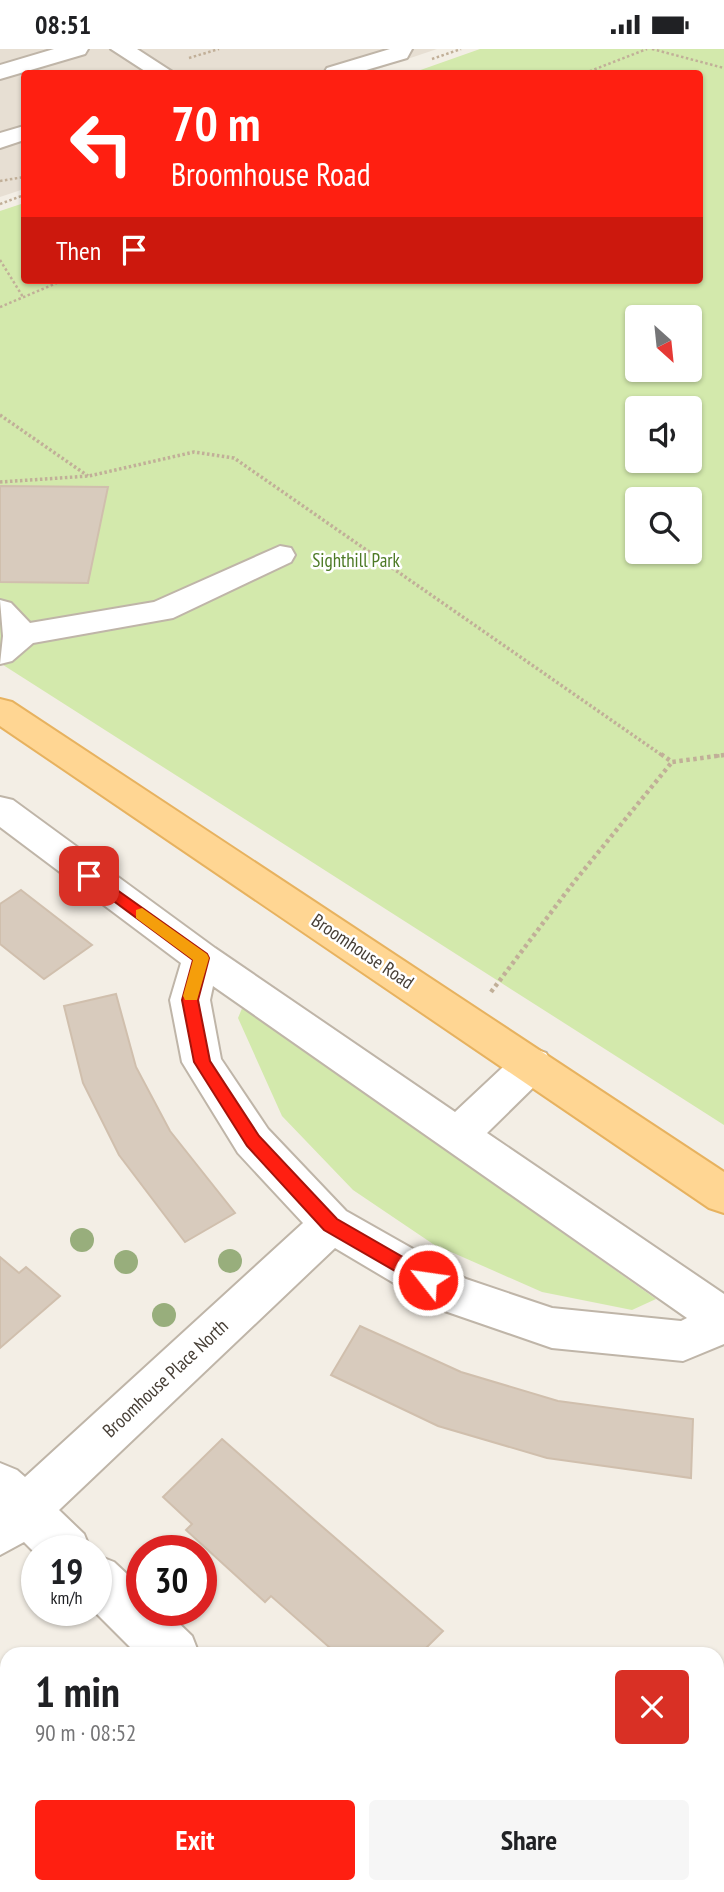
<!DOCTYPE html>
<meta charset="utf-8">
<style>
:root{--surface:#fff;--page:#f6f6f6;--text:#202124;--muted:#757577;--accent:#ff1f11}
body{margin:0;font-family:"PT Sans Narrow",sans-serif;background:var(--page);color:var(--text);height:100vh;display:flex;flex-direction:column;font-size:26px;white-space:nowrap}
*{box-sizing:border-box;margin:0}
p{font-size:23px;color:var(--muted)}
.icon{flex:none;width:38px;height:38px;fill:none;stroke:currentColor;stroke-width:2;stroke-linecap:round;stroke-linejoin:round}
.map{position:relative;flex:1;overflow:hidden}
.drawer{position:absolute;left:0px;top:1598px;width:724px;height:247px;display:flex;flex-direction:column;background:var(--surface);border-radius:21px 21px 0 0;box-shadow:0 2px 5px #0004}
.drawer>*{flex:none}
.top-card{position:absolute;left:21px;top:21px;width:682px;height:214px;border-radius:7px;box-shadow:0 2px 5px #0004;background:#ff1f11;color:#fff;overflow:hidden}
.needle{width:46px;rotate:153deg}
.tools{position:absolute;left:625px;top:256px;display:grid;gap:14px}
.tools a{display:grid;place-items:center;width:77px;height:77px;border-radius:7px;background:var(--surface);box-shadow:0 2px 5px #0004;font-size:35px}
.speed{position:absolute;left:21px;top:1486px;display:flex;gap:14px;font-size:35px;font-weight:700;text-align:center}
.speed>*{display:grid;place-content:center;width:91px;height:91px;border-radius:50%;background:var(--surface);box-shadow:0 2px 5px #0004;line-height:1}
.speed small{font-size:18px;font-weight:400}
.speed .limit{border:10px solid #d22;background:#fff;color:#111}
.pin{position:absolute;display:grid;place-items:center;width:60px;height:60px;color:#fff;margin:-30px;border-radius:14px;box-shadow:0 4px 10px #0006}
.me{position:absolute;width:77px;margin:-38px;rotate:300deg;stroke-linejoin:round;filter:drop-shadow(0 0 5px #0008)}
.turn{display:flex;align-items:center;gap:24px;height:147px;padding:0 35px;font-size:32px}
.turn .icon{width:91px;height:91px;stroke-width:2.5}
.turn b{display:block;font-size:49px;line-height:60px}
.then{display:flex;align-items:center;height:66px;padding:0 35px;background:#0003;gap:14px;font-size:26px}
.round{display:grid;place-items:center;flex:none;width:74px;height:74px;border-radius:7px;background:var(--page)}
.overview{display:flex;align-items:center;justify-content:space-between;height:119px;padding:0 35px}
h1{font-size:42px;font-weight:800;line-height:52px}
.cta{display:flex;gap:14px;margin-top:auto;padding:14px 35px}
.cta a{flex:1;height:80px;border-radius:7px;background:var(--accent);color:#fff;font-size:28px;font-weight:800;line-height:80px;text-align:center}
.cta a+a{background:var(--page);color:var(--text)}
.status{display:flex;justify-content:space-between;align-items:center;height:49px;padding:0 35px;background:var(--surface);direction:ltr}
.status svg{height:19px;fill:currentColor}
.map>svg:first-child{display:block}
</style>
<div class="status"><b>08:51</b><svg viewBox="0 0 49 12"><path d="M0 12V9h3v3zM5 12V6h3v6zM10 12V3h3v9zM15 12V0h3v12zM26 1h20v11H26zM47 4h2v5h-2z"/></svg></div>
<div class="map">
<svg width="724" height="1843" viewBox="0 0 724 1843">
<rect width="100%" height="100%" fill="#f3eee5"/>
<path fill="#e7dfd3" d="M0 0H437L366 24H24V140L0 148Z"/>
<path fill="#d3e9ac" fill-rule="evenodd" d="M480 0H724V1076L0 614V162L24 154V231H700V24H412ZM637 268H690V320H637ZM637 359H690V411H637ZM637 450H690V502H637Z
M243 957 656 1250 632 1261 542 1243 433 1195 353 1141 282 1067 238 969Z"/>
<path fill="#d8cbbd" stroke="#d0bfad" stroke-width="2" d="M0 437 108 438 88 534 0 533Z
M21 841 92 896 44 930 0 895V855Z
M116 945 136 1018 170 1082 235 1164 185 1193 119 1106 83 1034 64 957Z
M0 1208 19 1224 26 1218 60 1247 0 1299Z
M360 1277 461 1323 558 1352 693 1370 691 1429 547 1409 438 1377 331 1326Z
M222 1390 311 1468 443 1582 420 1605H337L271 1547 265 1553 186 1481 192 1475 163 1448Z"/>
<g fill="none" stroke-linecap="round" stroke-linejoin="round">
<defs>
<path id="minor" d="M54 0H88L85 5 0 30V16Z
M111 0H137L174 24H148Z
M390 0H412L407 9 356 24H324L327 19Z
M24 77V91L0 99V84Z
M280 497 291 499 295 506 291 513 173 569 33 594 12 612 0 615 3 587 0 551 11 554 30 574 154 553Z
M0 748 13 751 215 899 455 1063 518 1004 532 999 546 1004 552 1015 546 1026 487 1084 724 1245V1295L683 1312 552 1299 436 1259 335 1199 59 1461 84 1485 91 1502H37V1506L24 1493 0 1506V1414L17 1421 25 1428 303 1174 238 1104 182 1013 170 951 181 914 0 778ZM213 937 687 1269 681 1272 552 1259 466 1230 346 1162 268 1080 221 1010 210 951Z
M96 1506 114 1513 142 1539V1561H165L192 1587 199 1605H137L93 1561H96Z
M389 1838H448L450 1843H391Z"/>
<path id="major" d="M0 650 12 653 724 1123V1164L709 1159 0 677Z"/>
</defs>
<use href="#minor" stroke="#bfb5a8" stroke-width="4"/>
<use href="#major" stroke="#e7b25f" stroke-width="4"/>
<path stroke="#c1af98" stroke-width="2.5" stroke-dasharray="2.5 2.5" stroke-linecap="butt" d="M652 0 724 19
M189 9 219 0
M432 10 461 0
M585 24 647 0
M0 132 24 128
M0 155 24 146
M0 211 23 248
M0 258 64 231"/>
<path stroke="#c1af98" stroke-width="3.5" stroke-dasharray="2.5 2.5" stroke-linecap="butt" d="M0 366 88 427
M0 433 89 427 194 403 234 409 663 707
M717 707 724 706"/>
<path stroke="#c1af98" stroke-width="4.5" stroke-dasharray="3.5 3.5" stroke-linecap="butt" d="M661 705 672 713 724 706
M491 943 574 833 672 713"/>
<use href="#minor" fill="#fff" fill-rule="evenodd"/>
<use href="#major" fill="#ffd693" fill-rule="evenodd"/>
</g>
<g fill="#98ae7c">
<circle cx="82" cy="1191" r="12"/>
<circle cx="230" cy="1212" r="12"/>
<circle cx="126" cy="1213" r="12"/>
<circle cx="164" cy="1266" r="12"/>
</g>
<path fill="#ff1f11" stroke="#a6140b" stroke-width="2" d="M89 821 207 905 209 909 198 951 210 1012 259 1087 337 1170 434 1226 437 1231 434 1237H421L324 1181 247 1097 194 1013 182 951 193 911 84 830 82 827Z"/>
<path fill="#f59e0b" d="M142 859 207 905 209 909 197 951H185L183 947 193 911 136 869V861Z"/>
<g text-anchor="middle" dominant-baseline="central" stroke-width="5" stroke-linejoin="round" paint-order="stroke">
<g font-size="19" fill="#4d7a26" stroke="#fff">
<text x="356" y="511">Sighthill Park</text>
</g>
<g font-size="19" fill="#463e35" stroke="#fff">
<text transform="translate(363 902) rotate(34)">Broomhouse Road</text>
<text transform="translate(165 1329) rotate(-43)">Broomhouse Place North</text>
</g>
</g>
</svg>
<div class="tools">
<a><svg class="needle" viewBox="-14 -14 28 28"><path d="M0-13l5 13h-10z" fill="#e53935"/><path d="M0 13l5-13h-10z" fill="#757577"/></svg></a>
<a><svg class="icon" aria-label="sound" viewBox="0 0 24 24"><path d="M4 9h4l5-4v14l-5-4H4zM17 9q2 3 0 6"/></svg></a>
<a><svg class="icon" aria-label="search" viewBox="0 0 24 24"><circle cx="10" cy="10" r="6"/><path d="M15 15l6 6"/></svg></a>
</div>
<div class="speed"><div>19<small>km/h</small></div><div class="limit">30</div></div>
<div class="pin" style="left:89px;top:827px;background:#d93025"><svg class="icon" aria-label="arrive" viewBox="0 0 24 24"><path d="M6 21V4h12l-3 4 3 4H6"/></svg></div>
<svg class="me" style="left:428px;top:1231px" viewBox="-20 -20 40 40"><circle r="17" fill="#ff1f11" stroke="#fff" stroke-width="3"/><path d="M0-11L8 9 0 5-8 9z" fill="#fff"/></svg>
<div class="top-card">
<div class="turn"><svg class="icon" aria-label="left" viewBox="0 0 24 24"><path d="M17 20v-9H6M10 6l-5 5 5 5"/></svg><div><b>70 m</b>Broomhouse Road</div></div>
<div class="then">Then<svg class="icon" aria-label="arrive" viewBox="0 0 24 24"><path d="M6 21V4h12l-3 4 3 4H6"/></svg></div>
</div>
<section class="drawer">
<div class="overview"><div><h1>1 min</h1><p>90 m · 08:52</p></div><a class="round" style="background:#d93025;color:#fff"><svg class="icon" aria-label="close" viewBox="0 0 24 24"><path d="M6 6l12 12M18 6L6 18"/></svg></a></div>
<div class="cta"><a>Exit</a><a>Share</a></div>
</section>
</div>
